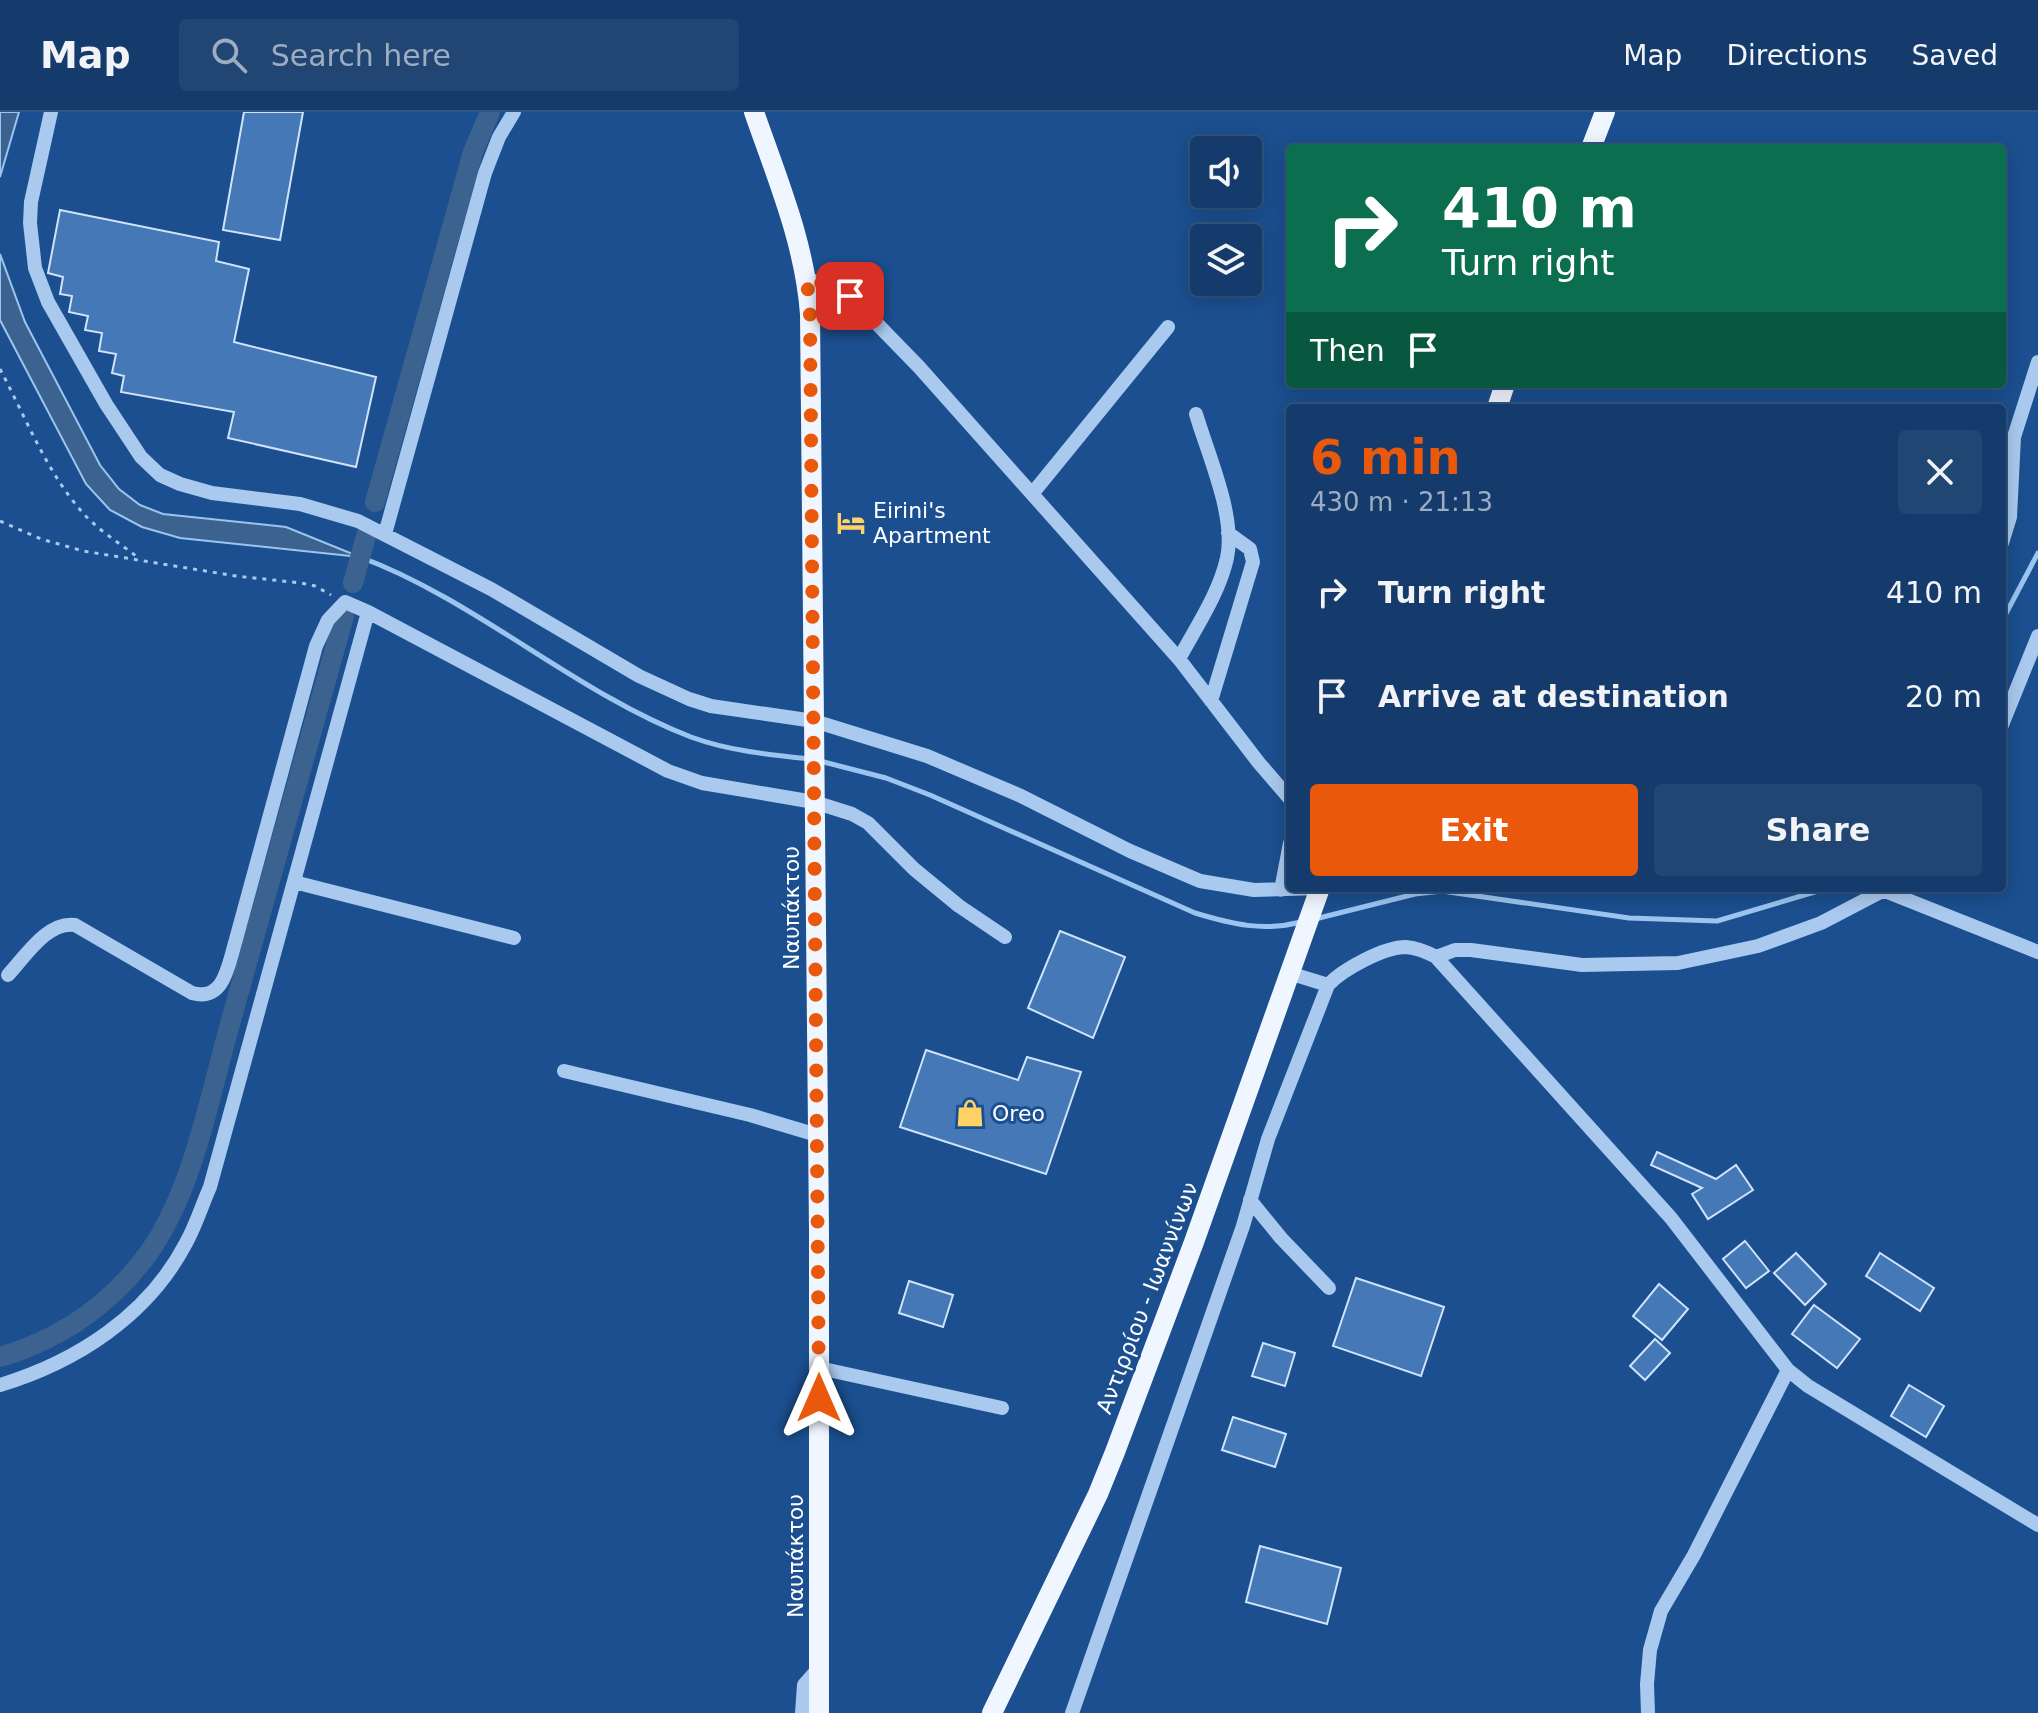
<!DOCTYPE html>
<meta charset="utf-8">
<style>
:root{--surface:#143b6b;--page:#214673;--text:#f1f3f6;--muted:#9dadc1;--line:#33557e;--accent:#ea580c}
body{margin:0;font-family:"DejaVu Sans",sans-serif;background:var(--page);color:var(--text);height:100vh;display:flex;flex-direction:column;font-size:30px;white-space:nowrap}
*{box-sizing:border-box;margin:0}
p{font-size:26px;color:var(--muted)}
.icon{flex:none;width:44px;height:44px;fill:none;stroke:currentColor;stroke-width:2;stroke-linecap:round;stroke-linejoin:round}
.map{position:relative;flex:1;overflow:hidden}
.sheet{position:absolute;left:1286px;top:292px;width:720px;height:488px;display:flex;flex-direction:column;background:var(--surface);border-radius:8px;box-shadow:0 4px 20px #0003,0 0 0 2px var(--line)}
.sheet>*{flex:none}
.banner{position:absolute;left:1286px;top:32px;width:720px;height:244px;border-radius:8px;box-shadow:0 4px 20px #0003,0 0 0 2px var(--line);background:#0b6e4f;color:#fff;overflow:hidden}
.tools{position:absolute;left:1190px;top:24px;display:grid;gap:16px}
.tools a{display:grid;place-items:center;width:72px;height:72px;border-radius:8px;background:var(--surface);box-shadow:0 4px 20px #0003,0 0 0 2px var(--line);font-size:40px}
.pin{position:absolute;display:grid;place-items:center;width:68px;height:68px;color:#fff;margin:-34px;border-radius:16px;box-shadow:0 4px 12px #0006}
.me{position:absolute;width:88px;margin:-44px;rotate:0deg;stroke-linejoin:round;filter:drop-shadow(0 0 6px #0008)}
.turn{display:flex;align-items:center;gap:28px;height:168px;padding:0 24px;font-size:36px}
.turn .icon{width:104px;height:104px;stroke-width:2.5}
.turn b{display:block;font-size:56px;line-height:68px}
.then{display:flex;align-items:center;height:76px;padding:0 24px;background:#0003;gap:16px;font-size:30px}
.round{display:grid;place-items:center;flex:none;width:84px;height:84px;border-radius:8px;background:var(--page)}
.headline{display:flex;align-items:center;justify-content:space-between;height:136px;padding:0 24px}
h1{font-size:48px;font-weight:600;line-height:60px;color:var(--accent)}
.button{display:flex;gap:16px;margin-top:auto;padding:16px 24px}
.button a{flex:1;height:92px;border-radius:8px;background:var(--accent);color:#fff;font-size:32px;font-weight:600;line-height:92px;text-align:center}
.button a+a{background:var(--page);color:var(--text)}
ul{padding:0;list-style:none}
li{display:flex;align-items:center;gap:24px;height:104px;padding:0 24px}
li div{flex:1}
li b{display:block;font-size:30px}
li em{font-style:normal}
header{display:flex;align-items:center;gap:48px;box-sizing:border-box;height:112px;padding:0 40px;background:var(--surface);border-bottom:2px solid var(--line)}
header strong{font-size:38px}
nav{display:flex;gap:44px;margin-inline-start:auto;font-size:28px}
.search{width:560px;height:72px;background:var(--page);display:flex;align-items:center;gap:20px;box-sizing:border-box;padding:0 28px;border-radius:8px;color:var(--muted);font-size:30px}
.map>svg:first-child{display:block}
</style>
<header>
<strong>Map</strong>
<div class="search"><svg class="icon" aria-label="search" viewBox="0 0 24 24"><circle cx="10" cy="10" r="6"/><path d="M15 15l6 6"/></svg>Search here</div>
<nav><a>Map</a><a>Directions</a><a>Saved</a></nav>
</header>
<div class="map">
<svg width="2038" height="1601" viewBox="0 0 2038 1601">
<rect width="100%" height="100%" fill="#1b4f8f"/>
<path fill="#3c6290" stroke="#9cc4f0" stroke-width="2" d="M0 0H19L0 65Z
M0 142 25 210 100 353 119 377 140 393 163 402 286 415 360 445 180 426 142 415 110 398 86 372 0 208Z"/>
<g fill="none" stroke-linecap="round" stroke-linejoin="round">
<path stroke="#9cc4f0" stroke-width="5" d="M360 445C476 488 576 581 691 625 729 639 771 643 811 647
M2002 509 2038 441
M820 649 886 666 930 683 1195 801C1232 812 1263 820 1301 810
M1315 807 1415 782 1442 779 1629 806 1717 809 1828 776"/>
<path stroke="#3c6290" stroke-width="20" d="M375 390 473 40 490 0
M353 471 366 424
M0 1245C61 1227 113 1191 150 1139 194 1075 209 986 230 912 268 776 306 640 344 504"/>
</g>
<path fill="#4478b7" stroke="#cfe3fa" stroke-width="2" d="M244 0H303L280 128 223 118Z
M60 98 219 130 216 149 249 157 234 230 376 265 356 355 228 326 234 300 121 280 124 264 112 261 116 242 99 239 102 221 85 218 88 204 69 200 72 184 60 182 63 165 48 161Z
M1060 819 1125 845 1093 926 1028 896Z
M926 938 1018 968 1027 945 1081 960 1046 1062 900 1015Z
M1657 1040 1716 1067 1736 1053 1753 1078 1708 1107 1692 1082 1702 1076 1651 1053Z
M1745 1129 1769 1159 1746 1176 1723 1147Z
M1796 1141 1826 1172 1805 1193 1774 1161Z
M1880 1141 1934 1176 1920 1199 1866 1164Z
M1356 1166 1444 1195 1421 1264 1333 1234Z
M909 1169 953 1183 943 1215 899 1201Z
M1659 1172 1688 1197 1662 1228 1633 1204Z
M1814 1193 1860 1227 1837 1256 1792 1222Z
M1655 1227 1670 1241 1645 1268 1630 1254Z
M1263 1231 1295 1241 1285 1274 1252 1264Z
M1909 1273 1944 1294 1926 1325 1891 1304Z
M1233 1305 1286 1322 1275 1355 1222 1338Z
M1260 1434 1341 1456 1327 1512 1246 1490Z"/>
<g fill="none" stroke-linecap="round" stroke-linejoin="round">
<path stroke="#a9c9ee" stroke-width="3" stroke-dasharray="4 6" stroke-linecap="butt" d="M0 257C25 304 47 361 83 401 99 419 121 432 140 447
M0 409 41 427 83 439 236 464 301 471 315 474 331 483"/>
<path stroke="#a9c9ee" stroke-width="14" d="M51 0 31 90 30 111 35 156 48 190 106 292 141 345 160 363 180 372 212 381 300 392 358 409 491 477 639 564 689 587 711 594 814 609 927 644 1021 684 1130 739 1200 769 1254 778 1320 776
M807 167 834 175 850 184 919 255 1179 547 1259 651 1290 687
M1032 382 1168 215
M385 422 485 61 499 25 514 0
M2002 431 2010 405 2014 325 2038 250
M1179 547C1196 515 1219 482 1227 446 1236 404 1208 343 1196 302
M1211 589 1253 450 1250 437 1228 421
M2002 613 2038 524
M294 770 514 826
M1281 778 1290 731
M1885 779 2038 840
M1436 845 1455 838H1471L1582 853 1678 851 1758 834 1821 811 1888 776
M1289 861 1328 873
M8 863C25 845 47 809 75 813L192 881C224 890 228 854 235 831L316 534 328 508 345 490 368 500 668 659 702 671 814 690 852 702 868 711 914 757 959 794 1005 825
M564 959 750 1003 817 1023
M1250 1088 1281 1126 1329 1176
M819 1256 1002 1296
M0 1273C76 1250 148 1204 186 1131 196 1113 202 1093 210 1075L368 500
M802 1601 804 1573 819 1556
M1072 1601 1243 1114 1268 1027 1328 873C1343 857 1384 835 1406 835 1417 836 1427 840 1436 845L1671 1106 1788 1258 1808 1274 2038 1413
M1648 1601 1647 1572 1650 1538 1661 1499 1694 1443 1788 1258"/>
<path stroke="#f0f6ff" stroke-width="20" d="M754 0C777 66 805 132 810 202L819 1119V1601
M1591 36 1605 0
M1497 296 1505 272
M992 1601 1098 1382 1115 1340 1194 1130 1320 776"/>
</g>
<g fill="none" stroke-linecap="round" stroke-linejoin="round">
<path stroke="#ea580c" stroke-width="14" stroke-dasharray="0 25.2" d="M819 1286 810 202 807 167 834 175 850 184"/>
</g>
<defs>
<symbol id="hotel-bare" viewBox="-9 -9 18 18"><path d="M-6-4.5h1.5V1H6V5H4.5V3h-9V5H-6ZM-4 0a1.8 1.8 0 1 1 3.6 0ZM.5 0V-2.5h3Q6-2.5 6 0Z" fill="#ffd166" stroke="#1b4f8f" stroke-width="2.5" paint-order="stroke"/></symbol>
<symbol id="shop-bare" viewBox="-9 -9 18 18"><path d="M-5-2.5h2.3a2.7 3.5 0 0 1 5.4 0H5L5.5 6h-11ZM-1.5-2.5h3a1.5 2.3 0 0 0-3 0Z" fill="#ffd166" stroke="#1b4f8f" stroke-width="2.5" paint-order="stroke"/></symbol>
</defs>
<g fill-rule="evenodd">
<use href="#hotel-bare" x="831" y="391" width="40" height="40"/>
<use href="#shop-bare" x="950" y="981" width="40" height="40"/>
</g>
<g text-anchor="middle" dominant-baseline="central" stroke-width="6" stroke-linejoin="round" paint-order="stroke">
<g font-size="22" fill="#fff" stroke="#1b4f8f" text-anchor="start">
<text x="873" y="398">Eirini's<tspan x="873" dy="25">Apartment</tspan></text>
<text x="992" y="1001">Oreo</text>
</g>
<g font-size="22" fill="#fff" stroke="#1b4f8f">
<text transform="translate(791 796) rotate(-90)">Ναυπάκτου</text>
<text transform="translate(1147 1186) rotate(-69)">Αντιρρίου - Ιωαννίνων</text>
<text transform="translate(795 1444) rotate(-90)">Ναυπάκτου</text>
</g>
</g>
</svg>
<div class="tools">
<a><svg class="icon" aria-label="sound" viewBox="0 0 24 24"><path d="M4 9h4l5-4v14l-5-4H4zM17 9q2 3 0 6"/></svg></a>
<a><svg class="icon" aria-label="layers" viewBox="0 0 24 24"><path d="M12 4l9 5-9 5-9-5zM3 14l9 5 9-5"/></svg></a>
</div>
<div class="pin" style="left:850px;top:184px;background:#d93025"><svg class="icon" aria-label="arrive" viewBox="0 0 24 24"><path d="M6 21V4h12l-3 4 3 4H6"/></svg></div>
<svg class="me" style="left:819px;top:1286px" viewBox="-20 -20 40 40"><path d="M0-17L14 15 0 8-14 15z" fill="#ea580c" stroke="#fff" stroke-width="4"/></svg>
<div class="banner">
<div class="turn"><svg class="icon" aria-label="right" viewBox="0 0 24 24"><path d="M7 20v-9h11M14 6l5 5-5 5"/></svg><div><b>410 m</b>Turn right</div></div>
<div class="then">Then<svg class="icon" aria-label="arrive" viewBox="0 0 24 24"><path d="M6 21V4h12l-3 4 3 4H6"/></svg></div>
</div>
<section class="sheet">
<div class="headline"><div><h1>6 min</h1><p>430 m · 21:13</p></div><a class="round"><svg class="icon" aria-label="close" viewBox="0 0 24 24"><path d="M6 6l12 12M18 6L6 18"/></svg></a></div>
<ul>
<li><svg class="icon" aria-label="right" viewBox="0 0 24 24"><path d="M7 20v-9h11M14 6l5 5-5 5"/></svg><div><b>Turn right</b></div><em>410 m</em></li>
<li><svg class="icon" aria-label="arrive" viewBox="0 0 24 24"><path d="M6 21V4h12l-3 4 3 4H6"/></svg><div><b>Arrive at destination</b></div><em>20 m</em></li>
</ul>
<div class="button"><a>Exit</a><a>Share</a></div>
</section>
</div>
